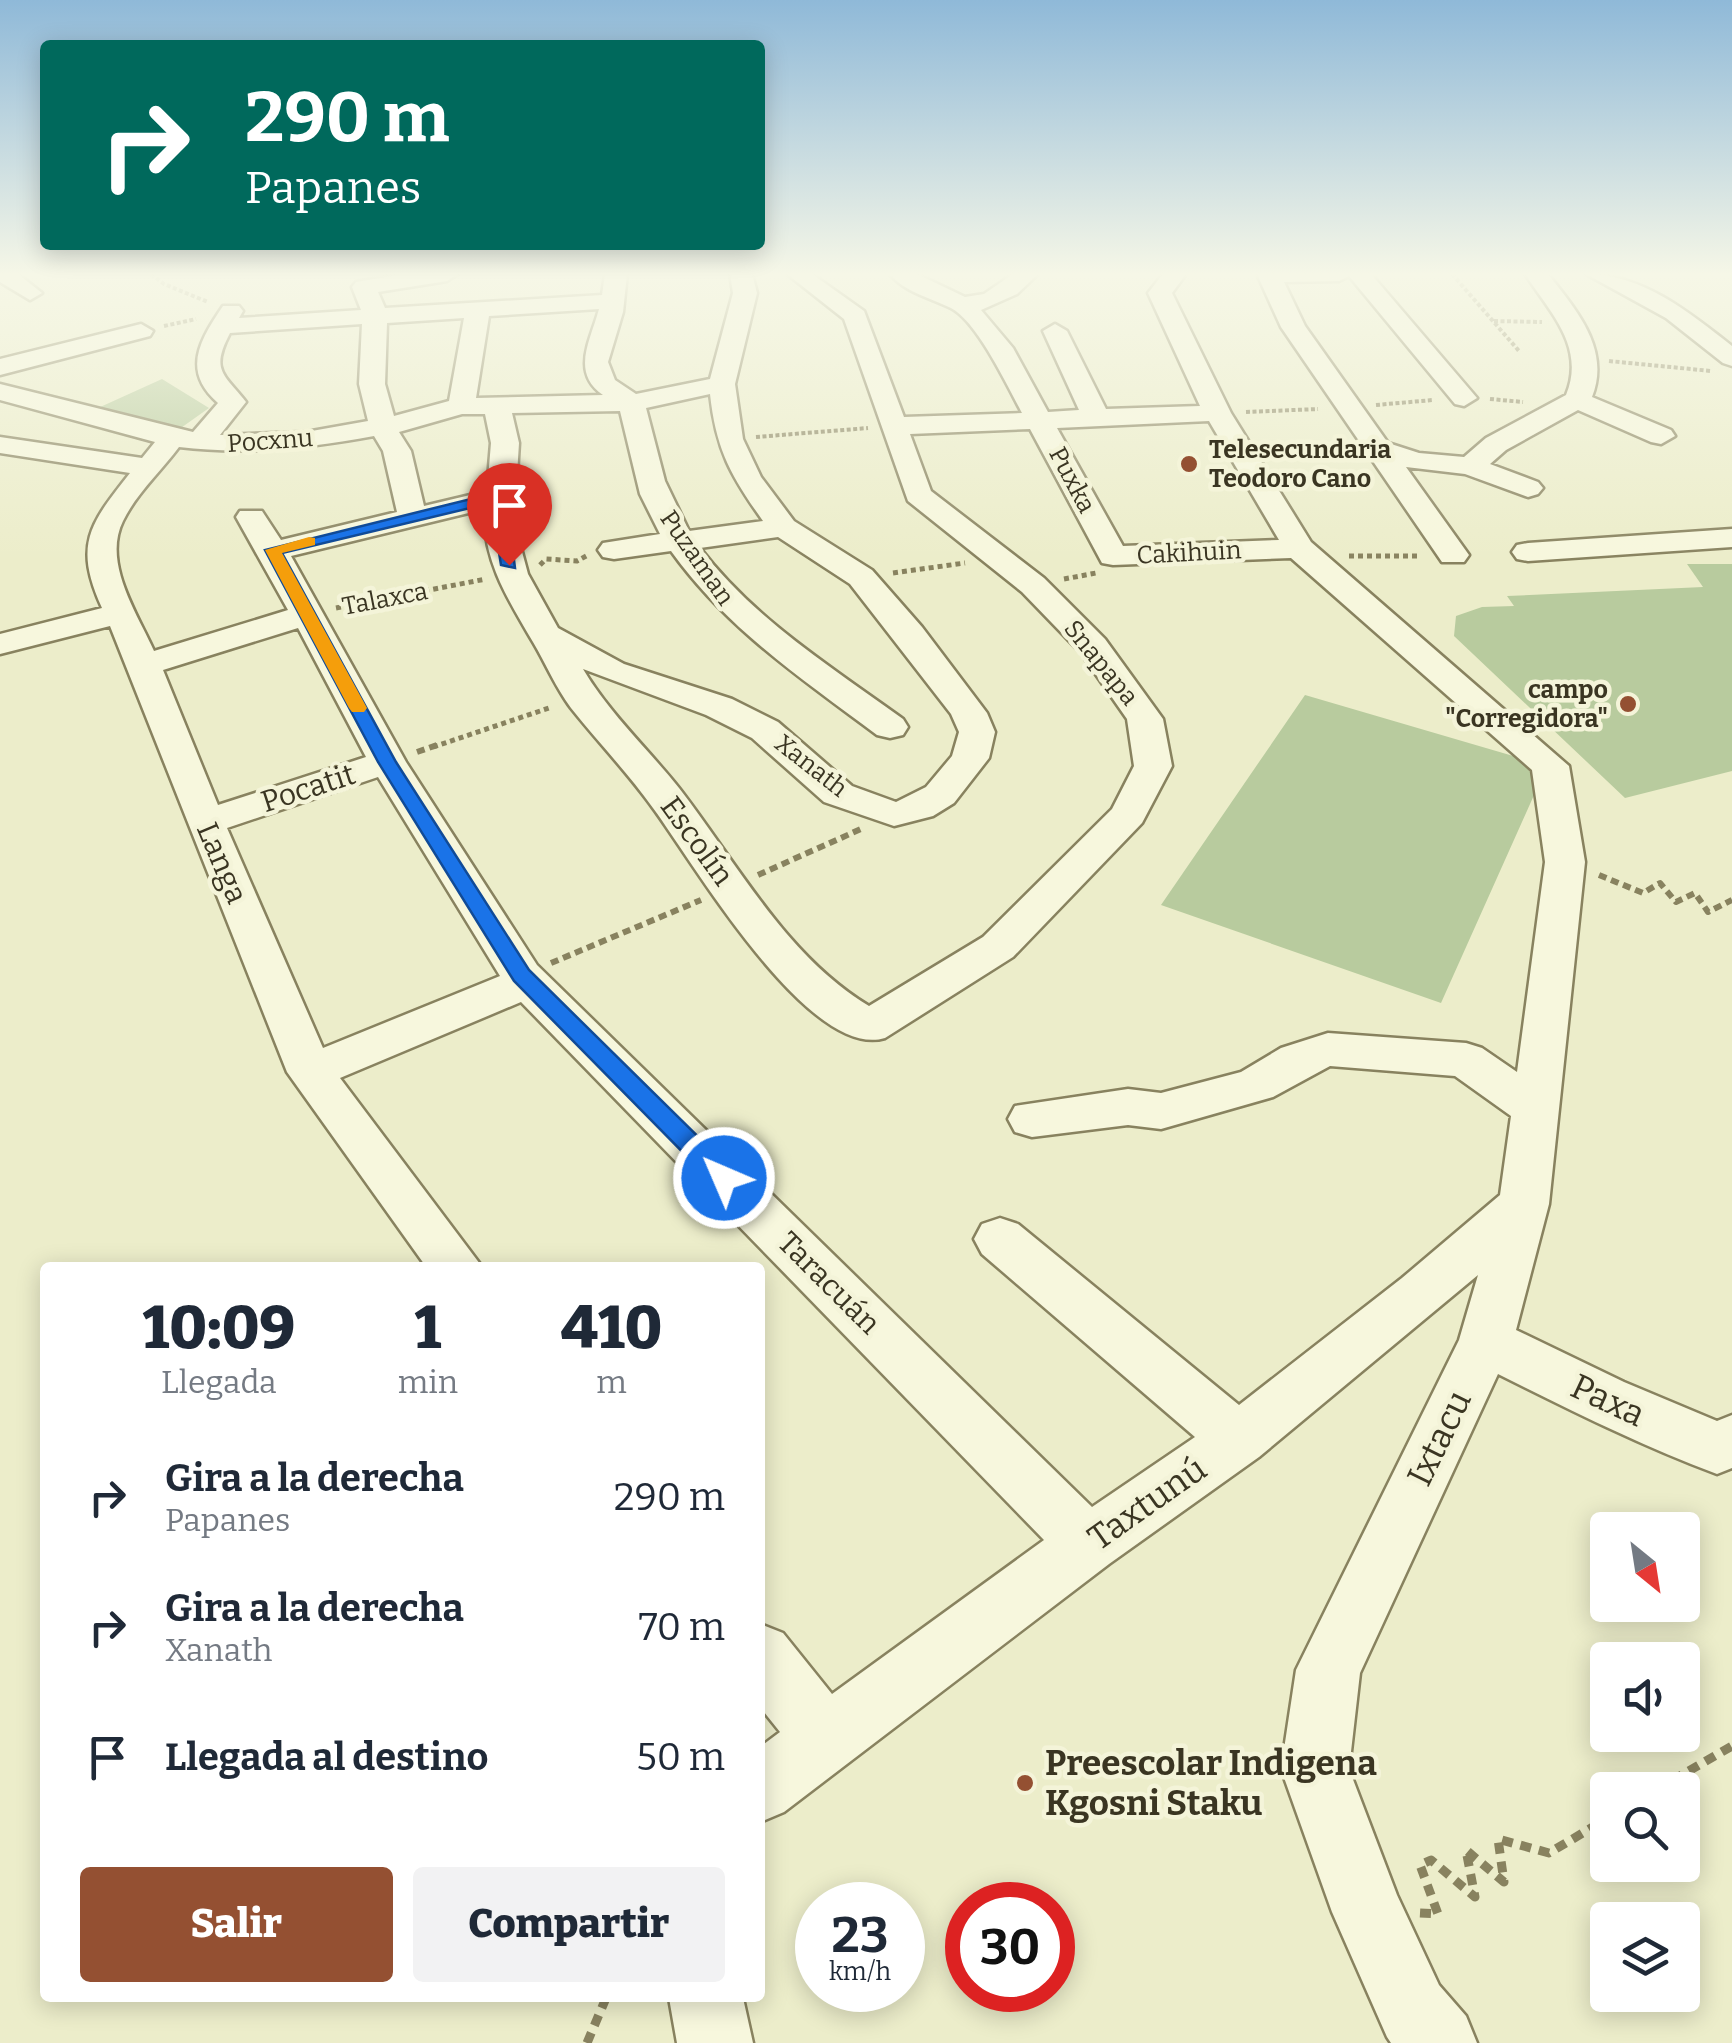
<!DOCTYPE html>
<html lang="es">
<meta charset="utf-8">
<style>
:root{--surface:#fff;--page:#f2f2f3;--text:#1f2937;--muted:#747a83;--accent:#945032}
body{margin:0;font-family:Bitter,serif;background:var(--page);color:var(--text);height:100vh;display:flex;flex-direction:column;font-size:38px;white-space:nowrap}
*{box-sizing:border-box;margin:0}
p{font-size:32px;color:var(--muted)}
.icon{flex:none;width:55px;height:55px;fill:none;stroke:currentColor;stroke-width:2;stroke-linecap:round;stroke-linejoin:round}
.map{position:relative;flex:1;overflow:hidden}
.panel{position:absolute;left:40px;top:1262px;width:725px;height:740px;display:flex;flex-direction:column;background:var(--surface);border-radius:10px;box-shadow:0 5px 25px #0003}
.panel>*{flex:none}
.hud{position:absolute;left:40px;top:40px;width:725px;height:210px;border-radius:10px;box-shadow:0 5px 25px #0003;background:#00695c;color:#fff;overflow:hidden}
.needle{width:65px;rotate:150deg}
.fabs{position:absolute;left:1590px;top:1512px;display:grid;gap:20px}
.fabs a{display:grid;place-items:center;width:110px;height:110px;border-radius:10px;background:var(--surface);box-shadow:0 5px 25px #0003;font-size:50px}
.speed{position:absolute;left:795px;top:1882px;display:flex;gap:20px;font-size:50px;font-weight:700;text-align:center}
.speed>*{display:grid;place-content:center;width:130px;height:130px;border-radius:50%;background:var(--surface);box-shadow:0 5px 25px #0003;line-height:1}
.speed small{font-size:25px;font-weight:400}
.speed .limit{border:15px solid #d22;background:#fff;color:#111}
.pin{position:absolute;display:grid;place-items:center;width:85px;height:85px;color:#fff;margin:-102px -42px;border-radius:50% 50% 50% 0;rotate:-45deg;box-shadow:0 0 10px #0007}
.pin .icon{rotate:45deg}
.me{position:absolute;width:110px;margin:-55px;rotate:315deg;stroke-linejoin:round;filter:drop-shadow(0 0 8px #0008)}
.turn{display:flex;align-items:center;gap:35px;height:210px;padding:0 40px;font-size:45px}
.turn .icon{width:130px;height:130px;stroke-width:2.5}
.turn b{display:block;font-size:70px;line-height:85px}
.eta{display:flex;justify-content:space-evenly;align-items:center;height:170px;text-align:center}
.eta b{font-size:60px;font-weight:800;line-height:70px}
.cta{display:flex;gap:20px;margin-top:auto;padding:20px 40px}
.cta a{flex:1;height:115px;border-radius:10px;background:var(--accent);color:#fff;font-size:40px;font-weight:800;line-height:115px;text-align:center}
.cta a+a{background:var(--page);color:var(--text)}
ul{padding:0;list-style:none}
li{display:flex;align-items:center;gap:30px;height:130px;padding:0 40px}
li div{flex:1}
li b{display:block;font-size:38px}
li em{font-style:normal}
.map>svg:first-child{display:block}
</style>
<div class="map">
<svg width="1732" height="2043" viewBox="0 0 1732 2043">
<rect width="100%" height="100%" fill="#ecedca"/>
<path fill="#b8cb9e" d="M162 379 209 408 178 430 98 408Z
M1687 564H1732V771L1625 798 1454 636 1456 616 1482 607 1514 606 1507 596 1703 587Z
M1305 695 1547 766 1441 1003 1161 905Z"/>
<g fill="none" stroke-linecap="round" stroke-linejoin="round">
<defs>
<path id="minor" d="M0 274H18L42 293 30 300 0 282Z
M404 274H458L447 281 378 292 385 308 602 295 605 274H627L623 312 608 362 615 380 636 394 710 379 733 293 730 274H752L757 293 735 384 743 439 761 477 794 521 872 570 922 627 987 713 995 732 989 758 954 803 933 816 894 826 824 802 752 738 706 715 583 669C609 713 647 748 679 788 738 864 785 955 869 1006L983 937 1112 809 1134 766 1127 719 1081 653 1022 592 908 501 844 319 787 274H812L864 311 904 417 1022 413C1008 387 977 321 951 308 931 298 904 292 890 274H917L965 297 984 294 1013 274H1038L1017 294 981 310 1013 348 1048 412 1079 410 1043 331 1055 324 1067 331 1106 409 1200 406 1148 293 1163 274H1186L1172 293 1231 413 1311 542 1569 766 1585 862 1549 1204 1516 1330 1624 1382 1717 1421 1732 1415V1468L1717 1474C1642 1446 1570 1410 1498 1374L1360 1673 1349 1769 1397 1895 1439 1985 1466 2016 1477 2043H1391L1387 2037 1332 1912 1281 1769 1296 1670 1459 1340 1478 1275 1259 1457 1109 1564 784 1812 760 1822V1747L780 1732 760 1707V1624L783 1633 832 1694 1044 1540 521 1002 340 1078 483 1268H427L287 1072 110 626 0 654V634L102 608C73 544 90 524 130 473L0 453V437L142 458 155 442 0 400V384L193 432 218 403C181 371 200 340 223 306H239L243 311 239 318 361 310 352 287 356 282ZM599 309C591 340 570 372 603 395L476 398 489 316ZM464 318 449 401 394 416 385 384 387 323ZM362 324 359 384 368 421 306 432 220 435 246 402C224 374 210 371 230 333ZM710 394C716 450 731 476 763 521L689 531 665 481 646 408ZM620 411 640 494 660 534 603 543 598 550 603 557 614 559 671 551C726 628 802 679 877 735L890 738 903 735 908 727 903 719C831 667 754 619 700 548L778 537 850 584 951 714 959 732 952 756 926 787 896 802 852 786 778 722 732 699 624 664 558 628 528 574 514 522 519 443 512 413ZM462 414H485L491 443 487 491 424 506 411 451 399 432ZM1209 421 1279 540 1123 546 1057 428ZM1030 429 1102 563 1113 565 1291 558 1532 770 1545 862 1517 1072 1482 1048 1466 1043 1328 1033 1281 1048 1241 1072 1161 1093 1128 1089 1015 1106 1008 1119 1015 1132 1032 1137 1128 1125 1161 1129 1273 1097 1330 1066 1455 1076 1511 1116 1500 1195 1402 1278 1239 1405 1018 1224 1000 1218 982 1224 974 1239 982 1254 1195 1437 1092 1507 537 965 406 762 291 556 485 509C481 558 510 603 533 642 546 664 556 688 571 708 598 742 628 773 653 808 693 862 809 1061 885 1038L1013 957 1142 823 1172 766 1163 719 1105 639 1044 578 931 491 910 434ZM374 436 383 451 397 512 281 540 262 511H240L236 517 288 610 154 651C138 615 102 563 123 521 136 494 162 470 179 447 245 455 308 448 374 436ZM298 628 366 757 218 805 163 670ZM378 777 500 976 323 1048 227 828Z
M1257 274H1371L1477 398 1464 406 1455 404 1349 276 1339 281 1284 282 1305 326 1388 443 1419 453 1464 457 1486 438 1566 395C1586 347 1550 312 1525 274H1548C1576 310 1611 349 1592 397L1671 430 1675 436 1661 444 1651 442 1578 410 1506 450 1490 464 1538 482 1543 488 1538 494 1528 497 1465 474 1406 467 1469 555 1464 562H1442L1281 327Z
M1586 274C1642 274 1689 312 1732 346V366L1723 363 1666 318Z
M141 324 153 331 150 336 0 375V359Z
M1732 529V547L1528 561 1517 559 1512 552 1517 545 1528 543Z
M669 1998H743L753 2043H677Z"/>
</defs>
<use href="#minor" stroke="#88825f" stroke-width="5"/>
<path stroke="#88825f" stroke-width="4" stroke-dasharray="4 2.5" stroke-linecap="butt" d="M151 274 164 284 208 302
M1452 274 1519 351
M1494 321 1542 322
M164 326 196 319
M1609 361 1711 371
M1490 399 1523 402
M1376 405 1433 400
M1246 412 1318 409
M756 437 868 428"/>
<path stroke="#88825f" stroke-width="5" stroke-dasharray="5 4" stroke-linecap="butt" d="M1349 556H1421
M540 565 546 559 577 561 588 555
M893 573 965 563
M1064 579 1096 573
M336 608 486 579
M433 747 552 707"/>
<path stroke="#88825f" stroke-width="6" stroke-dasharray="8 5" stroke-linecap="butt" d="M417 752 440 744
M758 875 861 829
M1599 875 1643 893 1660 883 1676 902 1695 893 1708 912 1732 900
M551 963 701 900"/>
<path stroke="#88825f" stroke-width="9" stroke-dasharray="11 8" stroke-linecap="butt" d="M1656 1790 1732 1746
M1420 1913 1438 1914 1420 1865 1431 1860 1475 1897 1466 1850 1504 1882 1498 1839 1549 1853 1608 1818
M587 2043 606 1998"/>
<use href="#minor" fill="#f7f7dd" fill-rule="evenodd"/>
</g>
<linearGradient id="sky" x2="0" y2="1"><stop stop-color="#8fb9d8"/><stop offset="0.49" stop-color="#f6f7e7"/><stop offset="1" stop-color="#f6f7e7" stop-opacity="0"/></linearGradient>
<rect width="1732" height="560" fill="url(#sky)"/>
<path fill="#1a73e8" stroke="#114b97" stroke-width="2.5" d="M499 492 506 497 515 568 501 565 491 503 282 553 396 762 529 970 733 1171 737 1178 733 1185H715L514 981 378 762 265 550Z"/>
<path fill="#f59e0b" d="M309 537 315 538V545L282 553 367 708 364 712H352L349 708 265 550Z"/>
<g fill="#945032" stroke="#f4f4d9" stroke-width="4">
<circle cx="1189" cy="464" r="10"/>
<circle cx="1628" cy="704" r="10"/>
<circle cx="1025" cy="1783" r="10"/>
</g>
<g text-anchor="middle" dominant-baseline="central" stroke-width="9" stroke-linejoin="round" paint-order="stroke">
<g font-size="25" fill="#3a3522" stroke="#f4f4d9">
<text transform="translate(270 441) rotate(-4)">Pocxnu</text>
<text transform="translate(1072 480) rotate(62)">Puxka</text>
<text transform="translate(1189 553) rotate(-3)">Cakihuin</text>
<text transform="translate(697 558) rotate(55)">Puzaman</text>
<text transform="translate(385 599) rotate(-11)">Talaxca</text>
<text transform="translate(1101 663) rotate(51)">Snapapa</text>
<text transform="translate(811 766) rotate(38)">Xanath</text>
</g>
<g font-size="25" font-weight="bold" fill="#3a3522" stroke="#f4f4d9" text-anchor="start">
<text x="1209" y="450">Telesecundaria<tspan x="1209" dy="29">Teodoro Cano</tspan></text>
<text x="1608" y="690" text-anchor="end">campo<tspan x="1608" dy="29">"Corregidora"</tspan></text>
</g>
<g font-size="30" fill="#3a3522" stroke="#f4f4d9">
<text transform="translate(308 788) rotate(-18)">Pocatit</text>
<text transform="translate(697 841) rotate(54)">Escolín</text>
<text transform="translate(222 863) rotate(67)">Langa</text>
<text transform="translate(829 1283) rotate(45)">Taracuán</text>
</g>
<g font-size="35" fill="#3a3522" stroke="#f4f4d9">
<text transform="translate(1608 1400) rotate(25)">Paxa</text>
<text transform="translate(1439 1438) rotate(-64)">Ixtacu</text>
<text transform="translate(1147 1503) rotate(-35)">Taxtunú</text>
</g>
<g font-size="35" font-weight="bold" fill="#3a3522" stroke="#f4f4d9" text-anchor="start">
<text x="1045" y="1763">Preescolar Indigena<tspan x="1045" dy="40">Kgosni Staku</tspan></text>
</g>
</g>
</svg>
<div class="fabs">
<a><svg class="needle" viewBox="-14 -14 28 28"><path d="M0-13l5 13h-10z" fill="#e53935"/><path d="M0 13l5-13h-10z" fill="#747a83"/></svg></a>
<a><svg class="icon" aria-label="sound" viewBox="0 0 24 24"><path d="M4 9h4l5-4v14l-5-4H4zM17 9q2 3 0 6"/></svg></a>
<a><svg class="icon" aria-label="search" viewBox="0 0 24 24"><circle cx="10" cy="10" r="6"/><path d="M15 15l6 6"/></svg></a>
<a><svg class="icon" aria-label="layers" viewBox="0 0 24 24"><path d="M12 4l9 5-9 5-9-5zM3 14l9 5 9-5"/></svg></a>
</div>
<div class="speed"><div>23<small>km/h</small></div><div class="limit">30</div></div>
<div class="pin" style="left:509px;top:565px;background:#d93025"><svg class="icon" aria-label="arrive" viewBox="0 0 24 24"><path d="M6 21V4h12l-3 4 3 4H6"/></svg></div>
<svg class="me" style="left:724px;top:1178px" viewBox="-20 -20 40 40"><circle r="17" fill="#1a73e8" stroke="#fff" stroke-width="3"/><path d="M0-11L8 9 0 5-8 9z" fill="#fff"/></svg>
<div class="hud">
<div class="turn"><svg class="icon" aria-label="right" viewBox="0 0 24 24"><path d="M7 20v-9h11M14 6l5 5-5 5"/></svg><div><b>290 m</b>Papanes</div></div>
</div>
<section class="panel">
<div class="eta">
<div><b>10:09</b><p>Llegada</p></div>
<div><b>1</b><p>min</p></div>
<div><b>410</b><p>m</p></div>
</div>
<ul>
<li><svg class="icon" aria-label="right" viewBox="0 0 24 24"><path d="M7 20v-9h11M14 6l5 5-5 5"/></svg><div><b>Gira a la derecha</b><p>Papanes</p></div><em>290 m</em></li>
<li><svg class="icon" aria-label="right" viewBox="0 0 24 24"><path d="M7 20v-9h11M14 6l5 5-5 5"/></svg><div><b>Gira a la derecha</b><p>Xanath</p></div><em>70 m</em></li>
<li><svg class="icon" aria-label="arrive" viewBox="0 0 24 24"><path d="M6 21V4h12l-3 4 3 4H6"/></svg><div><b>Llegada al destino</b></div><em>50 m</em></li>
</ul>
<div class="cta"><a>Salir</a><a>Compartir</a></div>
</section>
</div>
